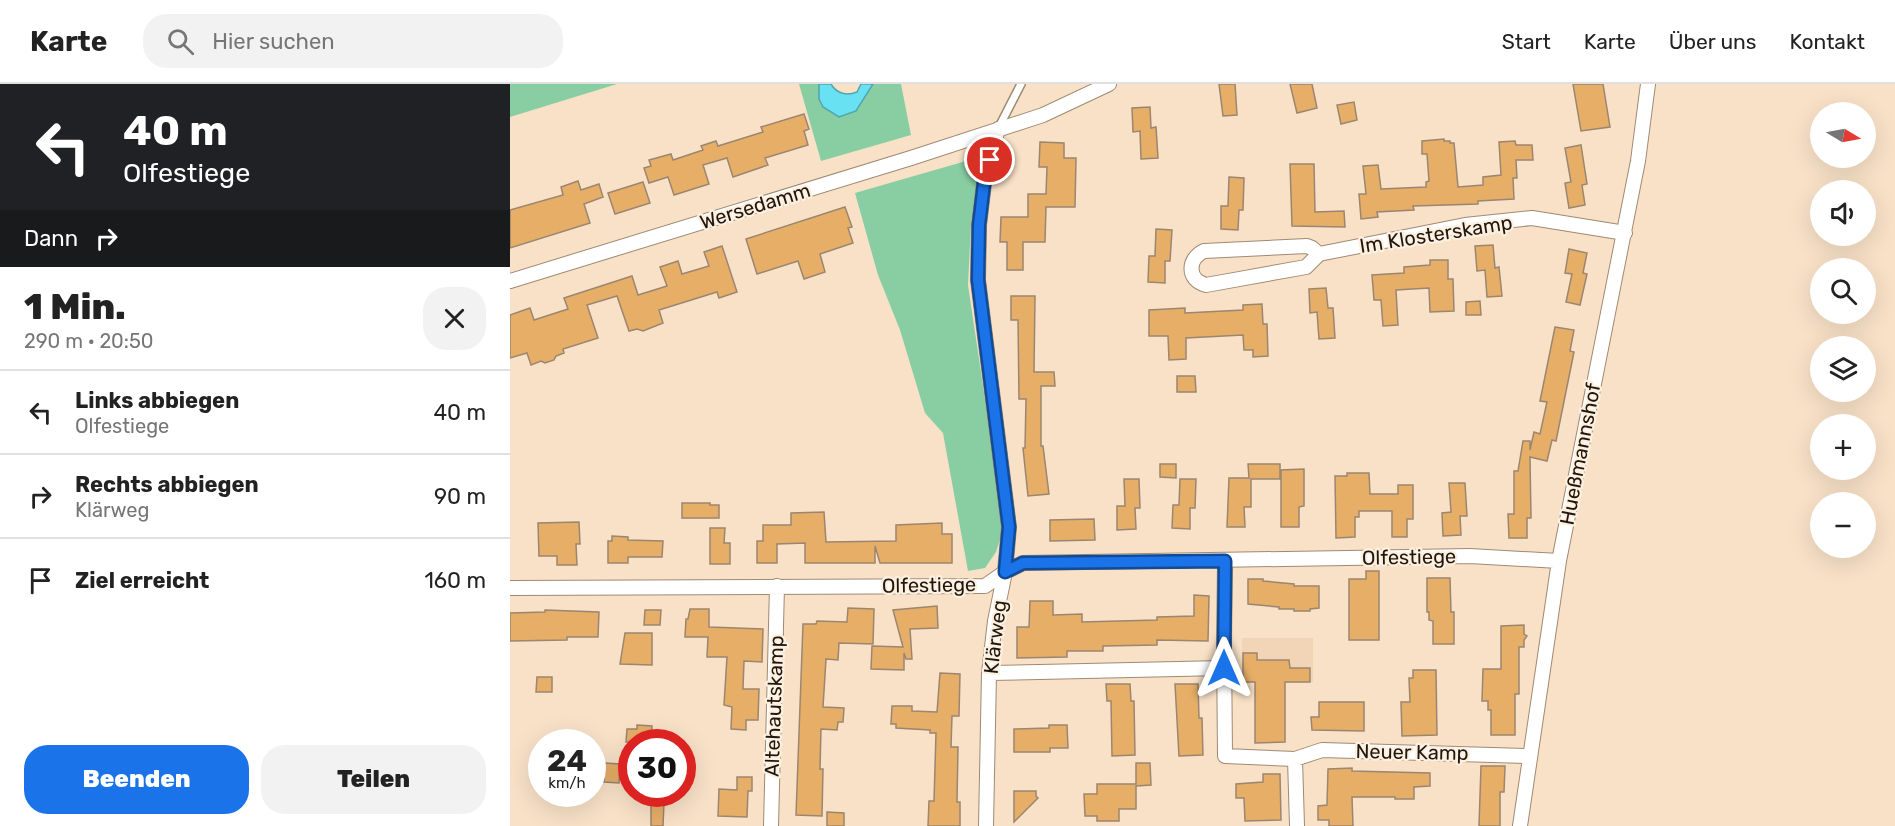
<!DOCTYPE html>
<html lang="de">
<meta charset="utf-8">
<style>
:root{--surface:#fff;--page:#f2f2f2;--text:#222;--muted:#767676;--line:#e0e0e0;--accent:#1a73e8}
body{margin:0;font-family:Rubik,sans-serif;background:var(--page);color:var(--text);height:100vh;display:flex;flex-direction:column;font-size:22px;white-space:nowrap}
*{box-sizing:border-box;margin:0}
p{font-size:20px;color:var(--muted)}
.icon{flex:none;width:33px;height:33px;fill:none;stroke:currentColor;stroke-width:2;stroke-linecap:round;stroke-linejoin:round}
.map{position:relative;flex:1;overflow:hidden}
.side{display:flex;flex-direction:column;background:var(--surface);width:510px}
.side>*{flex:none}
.guide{background:#202124;color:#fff;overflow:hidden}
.needle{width:39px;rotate:100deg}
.buttons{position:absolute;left:1300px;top:18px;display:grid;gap:12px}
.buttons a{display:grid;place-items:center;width:66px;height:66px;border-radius:50%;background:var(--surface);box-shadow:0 6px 24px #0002;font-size:30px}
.speed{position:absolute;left:18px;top:645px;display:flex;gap:12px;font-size:30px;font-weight:700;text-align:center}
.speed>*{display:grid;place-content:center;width:78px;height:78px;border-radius:50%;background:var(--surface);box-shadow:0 6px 24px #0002;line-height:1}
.speed small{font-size:15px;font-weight:400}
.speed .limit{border:9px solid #d22;background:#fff;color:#111}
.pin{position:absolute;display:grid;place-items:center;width:51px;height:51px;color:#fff;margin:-26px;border:3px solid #fff;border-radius:50%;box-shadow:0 2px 6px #0007}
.me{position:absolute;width:66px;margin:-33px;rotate:0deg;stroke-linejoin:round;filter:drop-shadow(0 0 4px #0008)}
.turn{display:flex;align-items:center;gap:21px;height:126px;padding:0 24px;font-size:27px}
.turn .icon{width:78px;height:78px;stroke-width:2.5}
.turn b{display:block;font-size:42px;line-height:51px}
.then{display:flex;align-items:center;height:57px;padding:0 24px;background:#0003;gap:12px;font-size:22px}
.round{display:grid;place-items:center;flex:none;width:63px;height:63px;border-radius:24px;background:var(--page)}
.head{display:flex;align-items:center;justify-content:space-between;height:102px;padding:0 24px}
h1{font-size:36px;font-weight:800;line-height:45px}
.primary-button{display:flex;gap:12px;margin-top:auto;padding:12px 24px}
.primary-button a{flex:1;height:69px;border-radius:24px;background:var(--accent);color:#fff;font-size:24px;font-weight:800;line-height:69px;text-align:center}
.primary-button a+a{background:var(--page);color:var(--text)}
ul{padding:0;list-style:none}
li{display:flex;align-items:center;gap:18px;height:84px;padding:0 24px;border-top:2px solid var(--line)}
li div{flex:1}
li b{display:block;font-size:22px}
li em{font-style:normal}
header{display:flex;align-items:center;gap:36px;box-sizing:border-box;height:84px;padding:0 30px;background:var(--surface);border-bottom:2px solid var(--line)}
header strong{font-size:28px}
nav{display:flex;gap:33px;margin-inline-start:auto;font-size:21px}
.search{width:420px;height:54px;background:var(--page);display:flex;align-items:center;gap:15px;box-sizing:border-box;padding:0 21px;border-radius:24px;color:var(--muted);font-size:22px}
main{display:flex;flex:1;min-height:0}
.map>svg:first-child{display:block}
</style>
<header>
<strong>Karte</strong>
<div class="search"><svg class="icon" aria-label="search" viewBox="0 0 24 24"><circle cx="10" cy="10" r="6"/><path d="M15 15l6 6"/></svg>Hier suchen</div>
<nav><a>Start</a><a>Karte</a><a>Über uns</a><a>Kontakt</a></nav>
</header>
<main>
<section class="side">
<div class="guide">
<div class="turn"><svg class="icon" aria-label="left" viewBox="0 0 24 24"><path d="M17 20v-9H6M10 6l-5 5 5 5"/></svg><div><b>40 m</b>Olfestiege</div></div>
<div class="then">Dann<svg class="icon" aria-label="right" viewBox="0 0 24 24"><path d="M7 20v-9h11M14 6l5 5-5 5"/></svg></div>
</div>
<div class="head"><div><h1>1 Min.</h1><p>290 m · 20:50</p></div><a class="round"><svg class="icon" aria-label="close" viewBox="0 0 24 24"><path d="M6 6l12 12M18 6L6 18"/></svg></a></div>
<ul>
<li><svg class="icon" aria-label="left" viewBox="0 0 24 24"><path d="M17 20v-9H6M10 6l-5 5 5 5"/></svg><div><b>Links abbiegen</b><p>Olfestiege</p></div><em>40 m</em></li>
<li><svg class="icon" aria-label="right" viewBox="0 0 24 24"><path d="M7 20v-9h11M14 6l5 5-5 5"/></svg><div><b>Rechts abbiegen</b><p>Klärweg</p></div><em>90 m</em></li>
<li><svg class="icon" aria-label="arrive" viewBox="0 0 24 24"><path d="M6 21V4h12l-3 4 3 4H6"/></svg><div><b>Ziel erreicht</b></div><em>160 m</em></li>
</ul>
<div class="primary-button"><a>Beenden</a><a>Teilen</a></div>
</section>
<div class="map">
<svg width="1385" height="742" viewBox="0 0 1385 742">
<rect width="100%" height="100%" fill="#f8e1c7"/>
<path fill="#f2d5b6" d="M732 554H803V598H732Z"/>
<path fill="#89cea3" d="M0 0H107L0 33Z
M289 0H309V15L346 27 363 0H391L401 51 311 77Z
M470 73 461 141 458 201 494 443 486 468 475 484 458 487 433 349 415 329 390 246 368 191 345 109Z"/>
<path fill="#68e1f2" stroke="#52a4ae" stroke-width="1.5" d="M309 0H321C327 10 337 12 347 8L351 0H363L346 27 329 33 313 23 309 15Z"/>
<path fill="#e7ae68" stroke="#9b866f" stroke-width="1.5" d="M709 0H725L727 31 713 32Z
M780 0H802L807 24 787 29Z
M1063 0H1093L1100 43 1071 47Z
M844 18 847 36 831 40 827 21Z
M640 23 641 44 646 43 648 74 631 75 630 47 623 48 622 24Z
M294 30 299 45 294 47 298 61 255 74 258 81 223 93 217 74 193 81 199 100 164 111 158 93 139 99 134 84 141 82 139 76 161 70 163 76 193 66 191 62 206 57 208 62 253 48 251 43Z
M934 55V57H940V59H944L948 103 973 101V93L991 91 989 58 1005 57 1006 61H1022L1023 76H1006L1007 94H1003L1004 115 968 117V120L903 122 904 126 867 128 868 133 851 135 849 110H856L853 82 868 81 871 105 916 103V98L919 97 917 70H912V57Z
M530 58 554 59V74H566L565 123H536L535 158H513V186H497V158H490L491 133H518V110H536L537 83H529Z
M1071 61 1077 100 1072 101 1075 121 1059 124 1055 99 1061 98 1055 64Z
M780 80H804L805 128 834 127 835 143 782 142Z
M719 93 734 94 733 126H729L728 146 711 145V122H718Z
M68 97 71 106 89 100 93 113 74 120 80 139 0 164V126L53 111 51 103Z
M133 98 140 119 105 130 98 109Z
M335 123 342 143 338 144 343 159 310 170 315 188 294 195 288 177 247 190 236 155Z
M646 145 662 146 660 177H655V199L638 198 639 172H645Z
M983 161 985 184 989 183 992 212 977 213 975 186 967 187 965 162Z
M212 162 227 208 209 214 207 208 149 226 153 239 133 247 127 245 119 247 107 212 77 221 88 254 53 265 54 269 46 272 44 276 35 279 31 277 21 281 17 269 0 274V231L20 224 24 236 58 225 54 214 122 192 128 211 157 202 150 183 168 177 172 190 199 182 194 168Z
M1059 165 1077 169 1073 189 1077 190 1070 221 1056 218 1062 190 1055 189Z
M920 176H938V195H943L944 227 920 228 919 204 886 206 888 241 873 242 871 216H864L862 191 894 189V183L920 181Z
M816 204 818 224H823L825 254 809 255 807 228 800 229 799 205Z
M501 212H525L524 288H544L545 302H531V362H533L539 410 518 412 513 364H515L516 315H509L508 236H501Z
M970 217 971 231H956V218Z
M752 220 753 240H757L758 272 743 273V266H734L733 251 676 254V275L659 276 658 252H639V226L675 224V229L733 226V221Z
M1045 243 1064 246 1060 267 1064 268 1046 357 1042 356 1037 377 1020 373 1021 434H1017V454H999L998 430H1004V387H1008L1013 357H1020V366L1024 348 1030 350 1037 318 1030 317Z
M667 292H685L686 308H667Z
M650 380H666V394L650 393Z
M738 380H770V395H741V423H734L735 443H717L719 394H739Z
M794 385V422L789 423V443H771V386Z
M837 389H859L860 410H888V401H903V435H897V453H882V427H849V433H845V453L826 454 825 392H837Z
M614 395H629L630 424H625L626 445 607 446V422H615Z
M670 395H686L685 424H680V445L662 444 663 421H669Z
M939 399H955L957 432H950L951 451 933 452 932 429 941 428Z
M172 419H200V421H209V434H172Z
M314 428 316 458 386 457V441L432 439V450H442V479H370L365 462V479H295V459L267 460V479H247V457H253V441H281V429Z
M584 435 585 456 540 457V436Z
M69 438 70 460H66L67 481H47V472H29L28 439Z
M200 444H215L214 459H220V480H200Z
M102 452 118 453V456L153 457 152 473H118V479H98V457H102Z
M856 487H869V556H839V495H856Z
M917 494H940L941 528H944V560H923V537L919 536V528H917Z
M738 495H753V497L784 500V502H809V524L800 525V527H784V525H769V523L738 520Z
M684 511 699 512 698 557 647 556V561L593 562V567H557V573L507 574V543H519L520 517H543V531L572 530V538L647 536V533L684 532Z
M427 522 428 544 400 545 402 575H396L394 569V586L361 585 362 562 393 563 383 526Z
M338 524 364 525 363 560 329 559 328 576 316 575 313 623 334 624 333 638H328L327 646 311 645 310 685H313L312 732 286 731 293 540H306L307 537 337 538Z
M180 525H199V543L253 545 252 578 234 577 233 605H249L248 636H236V646L221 645 222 623 214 621 217 573H197L198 553H175L176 535H178Z
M35 526 89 528 88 553H57V556L0 557V529L35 528Z
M135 526H151L150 541H134Z
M1014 541V550L1017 552 1014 556V563H1009V610H1005V651H981V626H978V617H972L973 585H991V542Z
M115 549H142V581L110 580Z
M733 569H747V576H779L780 584H800V598H775V658L745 659V598H733Z
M903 586H926L927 651 892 652 891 618H900L899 594H903Z
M430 589 450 590 449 632H442L441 663H448L447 718H450V742H418L419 717H424L426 649H420V646L386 644V640H381L382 622H402V627L427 628Z
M27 593H42V608H26Z
M596 600H620L621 617H624L625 671 602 672 601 617H597Z
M665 600H688L689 634H692L693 671 669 672Z
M809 618H854V647L802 646 801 633H809Z
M127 641 142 642 141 658H116L117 645H127Z
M539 641H557L558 664H540V668H504V645L539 644Z
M95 679 110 680 109 699 94 698Z
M626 679H640L641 701 626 702V725H609V737H587V732H575L574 710H587V700H626Z
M971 682H995L994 708H990V742H969Z
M842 684V687L920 689V702L904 703V715H885V713H842L843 742H819V736H808V722L817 721 818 685Z
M753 690H770L771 736 735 737 734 714H726V700L753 698Z
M227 693H242V707H238L237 733 208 732 209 705 227 706Z
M504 707H526V712L528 714 504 738Z
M141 718 154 719 153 742H141Z
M317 728 334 729V742H317Z"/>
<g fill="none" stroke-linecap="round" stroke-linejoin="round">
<defs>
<path id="lane" d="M489 43 511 0"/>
<path id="street" d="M809 170 796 183 696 201C677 196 677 175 694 167L797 162 802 164 809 170 955 141 1022 134 1115 149
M0 197 401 74 533 31 599 0
M715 477 714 560 715 672 785 675 812 666 1020 672
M0 504 475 502 495 488 513 479 960 472 1049 477
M479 589 714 584
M785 675 787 742
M261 742 267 502
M476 742 479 589 485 537 495 488 499 443 468 196 469 141 475 91 488 45
M1010 742 1049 477 1128 77 1138 0"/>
</defs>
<use href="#lane" stroke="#9f8a72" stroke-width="10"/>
<use href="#street" stroke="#9f8a72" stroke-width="16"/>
<use href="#lane" stroke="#fff" stroke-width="7"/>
<use href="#street" stroke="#fff" stroke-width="14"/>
</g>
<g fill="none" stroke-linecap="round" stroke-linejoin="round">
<defs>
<path id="route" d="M480 76 475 91 469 141 468 196 499 443 495 488 513 479 715 477 714 584"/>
</defs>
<use href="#route" stroke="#114b97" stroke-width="15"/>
<use href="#route" stroke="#1a73e8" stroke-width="10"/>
</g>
<g text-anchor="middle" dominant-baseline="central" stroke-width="4.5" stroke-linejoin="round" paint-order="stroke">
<g font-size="20" fill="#1f170e" stroke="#fef0e0">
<text transform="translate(245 122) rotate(-17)">Wersedamm</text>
<text transform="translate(926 150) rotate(-9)">Im Klosterskamp</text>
<text transform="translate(1070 370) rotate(-79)">Hueßmannshof</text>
<text transform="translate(899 473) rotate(-1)">Olfestiege</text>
<text transform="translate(419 501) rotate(-1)">Olfestiege</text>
<text transform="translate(485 553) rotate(-83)">Klärweg</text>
<text transform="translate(264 622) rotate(-88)">Altehautskamp</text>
<text transform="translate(902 668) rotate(1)">Neuer Kamp</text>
</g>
</g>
</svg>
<div class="buttons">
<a><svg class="needle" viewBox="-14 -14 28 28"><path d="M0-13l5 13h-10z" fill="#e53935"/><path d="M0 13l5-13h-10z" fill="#767676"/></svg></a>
<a><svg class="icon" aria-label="sound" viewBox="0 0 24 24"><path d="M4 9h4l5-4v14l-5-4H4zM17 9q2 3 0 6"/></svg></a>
<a><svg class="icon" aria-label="search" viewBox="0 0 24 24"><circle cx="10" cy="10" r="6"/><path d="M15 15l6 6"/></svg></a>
<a><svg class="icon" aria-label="layers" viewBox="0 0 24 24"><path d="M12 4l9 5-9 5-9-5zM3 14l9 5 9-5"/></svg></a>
<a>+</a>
<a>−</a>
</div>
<div class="speed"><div>24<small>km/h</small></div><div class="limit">30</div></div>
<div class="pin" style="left:480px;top:76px;background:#d93025"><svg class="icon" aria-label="arrive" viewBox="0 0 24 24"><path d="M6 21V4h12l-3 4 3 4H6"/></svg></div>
<svg class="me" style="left:714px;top:584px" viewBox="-20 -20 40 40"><path d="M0-17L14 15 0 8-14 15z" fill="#1a73e8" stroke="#fff" stroke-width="4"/></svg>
</div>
</main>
